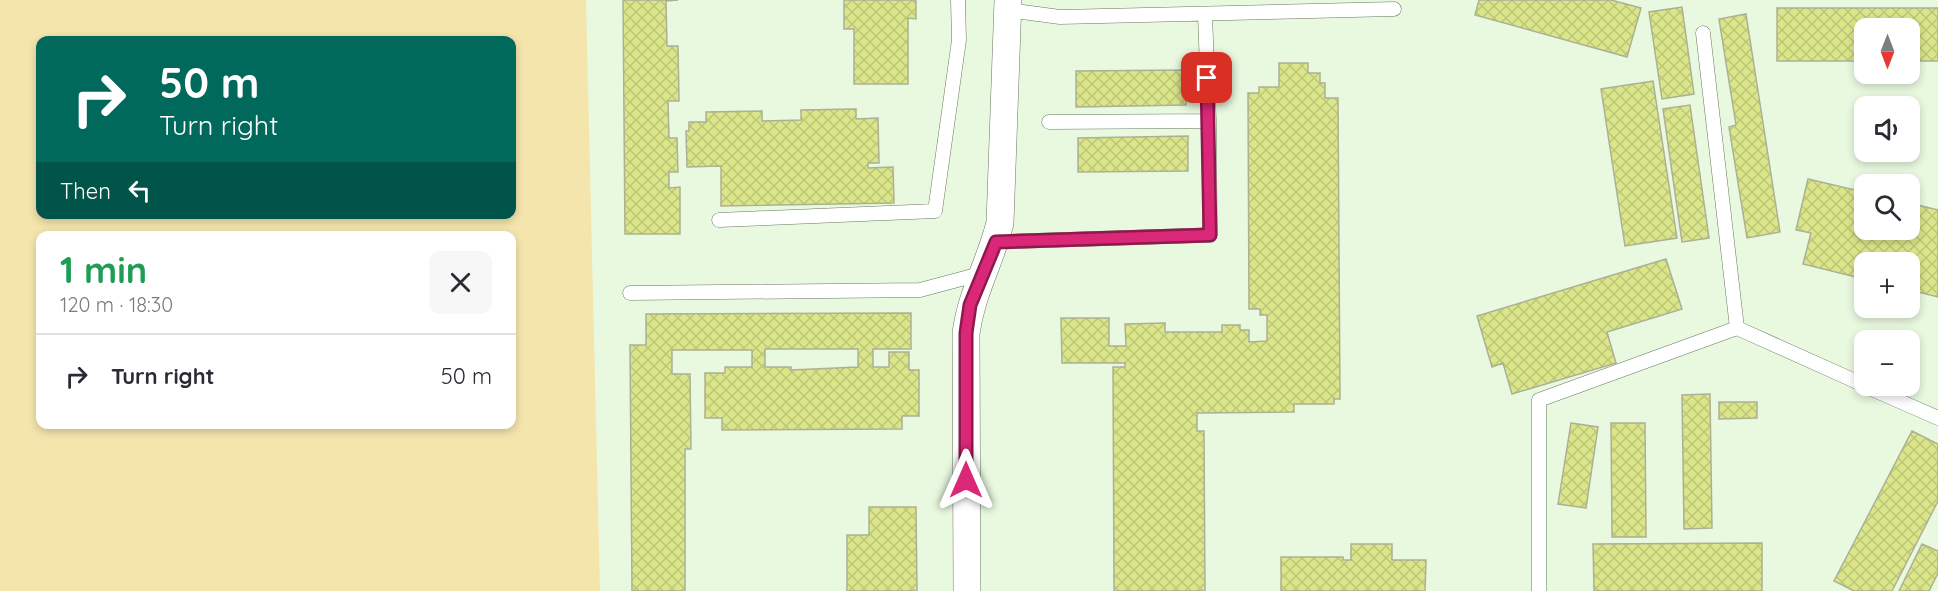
<!DOCTYPE html>
<meta charset="utf-8">
<style>
:root{--surface:#fff;--page:#f7f7f7;--text:#2b2b33;--muted:#7c7c81;--line:#e1e1e2}
body{margin:0;font-family:Quicksand,sans-serif;background:var(--page);color:var(--text);height:100vh;display:flex;flex-direction:column;font-size:22px;white-space:nowrap}
*{box-sizing:border-box;margin:0}
p{font-size:20px;color:var(--muted)}
.icon{flex:none;width:33px;height:33px;fill:none;stroke:currentColor;stroke-width:2;stroke-linecap:round;stroke-linejoin:round}
.map{position:relative;flex:1;overflow:hidden}
.panel{position:absolute;left:36px;top:231px;width:480px;height:198px;display:flex;flex-direction:column;background:var(--surface);border-radius:12px;box-shadow:0 3px 9px #0003}
.panel>*{flex:none}
.banner{position:absolute;left:36px;top:36px;width:480px;height:183px;border-radius:12px;box-shadow:0 3px 9px #0003;background:#00695c;color:#fff;overflow:hidden}
.needle{width:39px;rotate:180deg}
.fabs{position:absolute;left:1854px;top:18px;display:grid;gap:12px}
.fabs a{display:grid;place-items:center;width:66px;height:66px;border-radius:12px;background:var(--surface);box-shadow:0 3px 9px #0003;font-size:30px}
.pin{position:absolute;display:grid;place-items:center;width:51px;height:51px;color:#fff;margin:-26px;border-radius:12px;box-shadow:0 3px 9px #0006}
.me{position:absolute;width:66px;margin:-33px;rotate:0deg;stroke-linejoin:round;filter:drop-shadow(0 0 4px #0008)}
.turn{display:flex;align-items:center;gap:21px;height:126px;padding:0 24px;font-size:27px}
.turn .icon{width:78px;height:78px;stroke-width:2.5}
.turn b{display:block;font-size:42px;line-height:51px}
.then{display:flex;align-items:center;height:57px;padding:0 24px;background:#0003;gap:12px;font-size:22px}
.round{display:grid;place-items:center;flex:none;width:63px;height:63px;border-radius:12px;background:var(--page)}
.headline{display:flex;align-items:center;justify-content:space-between;height:102px;padding:0 24px}
h1{font-size:36px;font-weight:800;line-height:45px;color:#1e9e55}
ul{padding:0;list-style:none}
li{display:flex;align-items:center;gap:18px;height:84px;padding:0 24px;border-top:2px solid var(--line)}
li div{flex:1}
li b{display:block;font-size:22px}
li em{font-style:normal}
.map>svg:first-child{display:block}
</style>
<div class="map">
<svg width="1938" height="591" viewBox="0 0 1938 591">
<defs>
<pattern id="building-cross-hatch" width="8" height="8" patternUnits="userSpaceOnUse" patternTransform="scale(1.5)"><rect width="8" height="8" fill="#dbe68a"/><path d="M0 0l8 8M0 8l8-8" fill="none" stroke="#bcc677"/></pattern>
</defs>
<rect width="100%" height="100%" fill="#e9f9e0"/>
<path fill="#f4e5ad" fill-rule="evenodd" d="M0 0H586L600 591H0ZM40 40H512V214H40ZM40 236H512V424H40Z"/>
<path fill="url(#building-cross-hatch)" stroke="#acb095" stroke-width="1.5" fill-rule="evenodd" d="M623 0H678L666 1 667 46H678L679 101H668L669 138H677L678 172H669V188L680 187V234H625Z
M844 0H916V19L908 18V84H854V29H844Z
M1479 0H1611L1641 8 1627 57 1475 15Z
M1682 7 1694 94 1662 99 1649 12Z
M1777 8H1938V61H1910V28H1864V61H1777Z
M1746 14 1780 232 1747 238 1729 127 1736 125 1719 19Z
M1279 63H1308V73H1320V83H1325V98H1338L1340 399H1334V404H1294V412L1197 413V431H1204L1205 591H1114L1113 367H1125V363H1062L1061 318H1109V346H1126L1125 324 1165 323V332H1222V325H1240V330H1249V342L1267 341V315H1260V309H1249L1248 93H1259V87H1279Z
M1186 70V105L1076 107V71Z
M1653 81 1677 238 1625 246 1601 89Z
M1690 105 1709 238 1682 242 1663 109Z
M856 109V119L878 118 879 163H868V168L893 167 894 203 721 206V166L687 167 686 131H689V122H706V112L762 111V121L801 120V110Z
M1188 136V171L1078 172V138Z
M1808 179 1864 192V230H1910V203L1938 210V297L1910 290V262H1864V279L1803 264 1811 233 1796 230Z
M1666 259 1682 309 1607 332 1616 363 1512 394 1503 363 1492 367 1477 316Z
M911 313V349H873V367H889V352H909V370H919V416H902V429L722 430V418H705V373H725V367H752V350H672V374H690L691 449H685V591H632L630 345H646V314ZM765 349H858V367L791 370V367H765Z
M1710 394 1712 528 1684 529 1682 395Z
M1719 402H1757V418L1719 419Z
M1571 423 1598 427 1586 508 1558 504Z
M1611 423H1645L1646 537H1612Z
M1912 431 1938 444V501L1892 591H1854L1834 581Z
M869 507H916L917 591H847V535H869Z
M1762 543V591H1594L1593 544Z
M1351 544H1392V560H1426L1425 591H1281V557H1343V560H1351Z
M1922 544 1938 551V573L1929 591H1899Z"/>
<g fill="none" stroke-linecap="round" stroke-linejoin="round">
<defs>
<path id="service" d="M1008 10 1060 17 1394 9
M1703 33 1737 328
M1049 122 1209 121 1205 14
M719 220 935 211 959 40 958 0
M996 242 1210 235 1209 121
M630 293 920 290 980 274
M1865 386 1938 418
M1539 591V400L1737 328 1864 385"/>
<path id="minor" d="M967 591 966 333C972 291 990 263 1000 223L1008 0"/>
</defs>
<use href="#service" stroke="#697761" stroke-width="15"/>
<use href="#minor" stroke="#697761" stroke-width="28"/>
<use href="#service" stroke="#fff" stroke-width="14"/>
<use href="#minor" stroke="#fff" stroke-width="27"/>
</g>
<g fill="none" stroke-linecap="round" stroke-linejoin="round">
<defs>
<path id="route" d="M966 480V333L970 305 996 242 1210 235 1207 78"/>
</defs>
<use href="#route" stroke="#8e194d" stroke-width="15"/>
<use href="#route" stroke="#db2777" stroke-width="10"/>
</g>
</svg>
<div class="fabs">
<a><svg class="needle" viewBox="-14 -14 28 28"><path d="M0-13l5 13h-10z" fill="#e53935"/><path d="M0 13l5-13h-10z" fill="#7c7c81"/></svg></a>
<a><svg class="icon" aria-label="sound" viewBox="0 0 24 24"><path d="M4 9h4l5-4v14l-5-4H4zM17 9q2 3 0 6"/></svg></a>
<a><svg class="icon" aria-label="search" viewBox="0 0 24 24"><circle cx="10" cy="10" r="6"/><path d="M15 15l6 6"/></svg></a>
<a>+</a>
<a>−</a>
</div>
<div class="pin" style="left:1207px;top:78px;background:#d93025"><svg class="icon" aria-label="arrive" viewBox="0 0 24 24"><path d="M6 21V4h12l-3 4 3 4H6"/></svg></div>
<svg class="me" style="left:966px;top:480px" viewBox="-20 -20 40 40"><path d="M0-17L14 15 0 8-14 15z" fill="#db2777" stroke="#fff" stroke-width="4"/></svg>
<div class="banner">
<div class="turn"><svg class="icon" aria-label="right" viewBox="0 0 24 24"><path d="M7 20v-9h11M14 6l5 5-5 5"/></svg><div><b>50 m</b>Turn right</div></div>
<div class="then">Then<svg class="icon" aria-label="left" viewBox="0 0 24 24"><path d="M17 20v-9H6M10 6l-5 5 5 5"/></svg></div>
</div>
<section class="panel">
<div class="headline"><div><h1>1 min</h1><p>120 m · 18:30</p></div><a class="round"><svg class="icon" aria-label="close" viewBox="0 0 24 24"><path d="M6 6l12 12M18 6L6 18"/></svg></a></div>
<ul>
<li><svg class="icon" aria-label="right" viewBox="0 0 24 24"><path d="M7 20v-9h11M14 6l5 5-5 5"/></svg><div><b>Turn right</b></div><em>50 m</em></li>
</ul>
</section>
</div>
